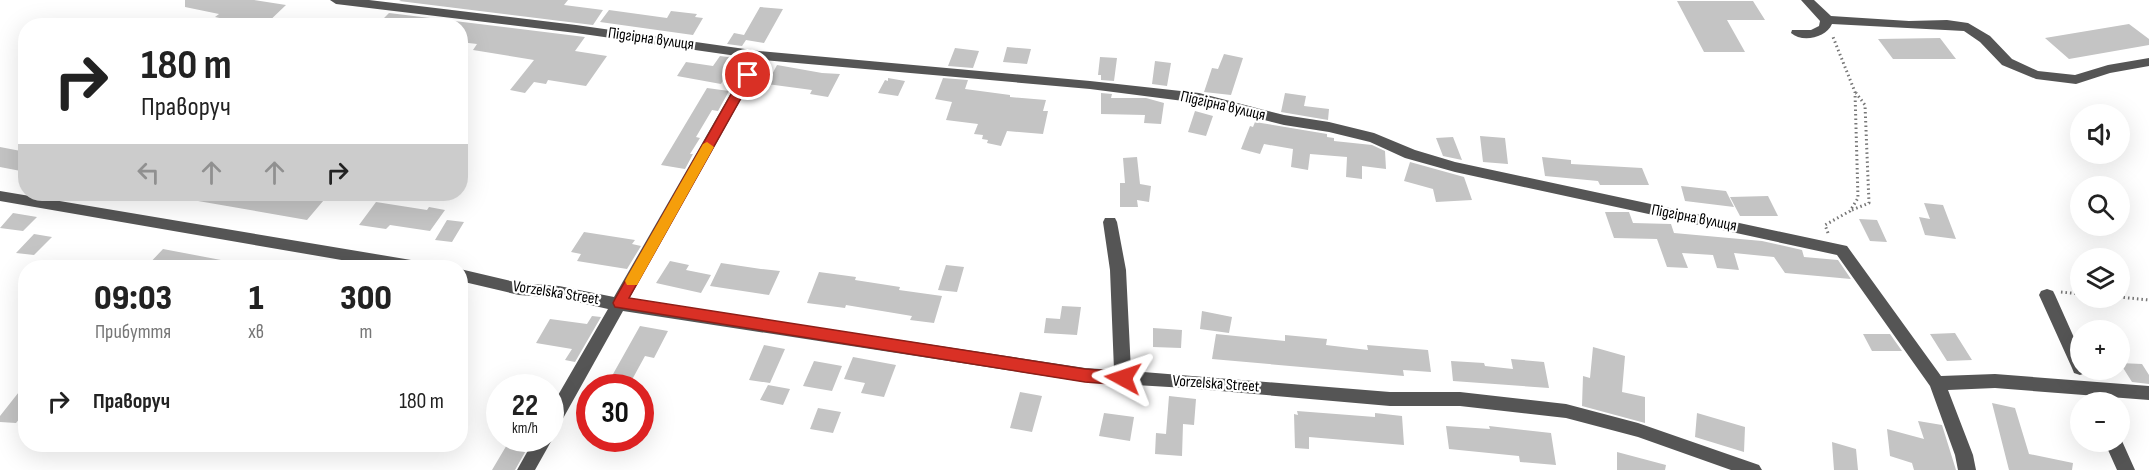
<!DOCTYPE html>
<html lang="uk">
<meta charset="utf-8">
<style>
:root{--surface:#fff;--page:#f6f6f6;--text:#222;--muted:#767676}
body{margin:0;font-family:"Sofia Sans Condensed",sans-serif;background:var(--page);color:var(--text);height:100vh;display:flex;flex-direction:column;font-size:22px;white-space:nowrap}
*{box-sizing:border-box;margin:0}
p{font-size:20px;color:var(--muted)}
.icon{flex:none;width:33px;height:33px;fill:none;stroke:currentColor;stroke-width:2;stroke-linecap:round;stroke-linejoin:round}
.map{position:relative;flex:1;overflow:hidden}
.drawer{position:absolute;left:18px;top:260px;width:450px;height:192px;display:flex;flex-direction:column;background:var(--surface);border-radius:24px;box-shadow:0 6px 24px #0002}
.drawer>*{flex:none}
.top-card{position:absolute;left:18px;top:18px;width:450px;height:183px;border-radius:24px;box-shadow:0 6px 24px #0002;background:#fff;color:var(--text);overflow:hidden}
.fabs{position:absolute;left:2070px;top:104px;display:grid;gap:12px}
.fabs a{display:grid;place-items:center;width:60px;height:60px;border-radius:50%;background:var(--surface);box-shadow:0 6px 24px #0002;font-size:30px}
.speed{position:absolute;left:486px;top:374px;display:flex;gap:12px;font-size:30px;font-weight:700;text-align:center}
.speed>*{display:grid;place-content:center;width:78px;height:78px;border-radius:50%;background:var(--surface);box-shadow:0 6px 24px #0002;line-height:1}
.speed small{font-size:15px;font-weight:400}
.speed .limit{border:9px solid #d22;background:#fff;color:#111}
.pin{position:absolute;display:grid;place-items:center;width:51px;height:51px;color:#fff;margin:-26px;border:3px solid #fff;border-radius:50%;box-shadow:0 2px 6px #0007}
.me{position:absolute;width:66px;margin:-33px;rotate:275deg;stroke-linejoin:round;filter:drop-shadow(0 0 4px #0008)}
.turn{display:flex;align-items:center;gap:21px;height:126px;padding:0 24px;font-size:27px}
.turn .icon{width:78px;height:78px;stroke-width:2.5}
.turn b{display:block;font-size:42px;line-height:51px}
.lanes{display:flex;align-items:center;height:57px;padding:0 24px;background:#0003;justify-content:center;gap:30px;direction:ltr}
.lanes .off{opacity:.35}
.eta{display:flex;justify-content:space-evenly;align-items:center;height:102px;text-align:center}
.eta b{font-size:36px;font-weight:800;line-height:42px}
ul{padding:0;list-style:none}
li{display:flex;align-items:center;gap:18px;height:78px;padding:0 24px}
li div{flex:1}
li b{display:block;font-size:22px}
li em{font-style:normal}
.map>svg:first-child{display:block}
</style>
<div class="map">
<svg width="2149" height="470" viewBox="0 0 2149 470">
<rect width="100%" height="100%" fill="#fff"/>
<path fill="#c4c4c4" d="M185 0H254L286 5 264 26H256L215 17 219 14 185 7Z
M401 0H568L564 5 603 10 593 25 399 1Z
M1677 1H1753L1765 20H1727L1745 52H1704Z
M760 7 783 9 764 43 746 40 742 46 727 44 734 33 744 35Z
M609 10 667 18 671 11 697 14 695 17 703 18 693 35 600 22Z
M389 13 585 37 575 51 607 56 586 86 548 80 546 84 534 82 525 93 510 90 534 60 473 50 477 44 460 42V26H376Z
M2129 24 2149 39V45L2069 59 2045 38Z
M1940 38 1956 59H1893L1878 39Z
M1007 47 1031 49 1027 64 1003 62Z
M955 48 979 51 973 68 948 66Z
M1224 54 1243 58 1231 95 1204 92 1212 68 1218 69Z
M720 56 735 58 721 84 677 76 686 62 713 66Z
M1100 57 1117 58 1114 81 1101 80V75H1098Z
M1155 61 1171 63 1167 86 1152 84Z
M777 65 822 73 840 74 828 97 810 94 812 90 767 84Z
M888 78 905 81 898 96 878 93 885 80 888 81Z
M943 78 968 80 965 89 1010 95V97L1046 100 1043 111H1048L1043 134 1007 131 1001 146 987 143 988 140 982 139 983 135 974 134 978 124 946 120 952 102 935 99Z
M707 88 729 91 718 111 712 110 696 137 700 138 690 154H693L685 169 661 165Z
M1101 93 1112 94 1111 98H1146L1164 103 1161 124 1144 123 1145 115 1101 114Z
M1285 93 1306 96 1304 106 1329 109 1328 120 1281 112Z
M1195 111 1213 116 1206 136 1188 132Z
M1255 122 1327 134V137L1334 138V141L1372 145 1385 151 1386 169 1362 166V179L1346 177 1347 157 1310 154 1308 170 1291 167 1293 149 1264 144 1260 154 1241 149 1250 126 1253 127Z
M1480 136 1505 138 1508 164 1483 162Z
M1453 137 1462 160 1443 156 1436 138Z
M0 147 26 152V172L0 167Z
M1137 157 1140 184 1151 186 1149 202 1137 200 1138 207H1120V183H1125L1123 158Z
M1542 157 1571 160V164L1642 168 1649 185H1600L1598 181 1545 176Z
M1410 162 1464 177 1472 200 1436 202 1433 189 1404 181Z
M1681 186 1726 191 1734 207 1685 201Z
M199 194H329L307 220 198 201Z
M1768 196 1778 216H1740L1730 197Z
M376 202 427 210 429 207 445 210 430 231 390 225 386 229 359 225Z
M1924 203 1943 205 1956 239 1925 235 1919 217 1930 219Z
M1605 212H1629L1633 223 1671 224 1674 233 1762 241 1802 250 1804 257 1838 260 1851 279 1785 273 1774 257 1734 253 1739 270 1717 268 1713 255 1682 253 1688 268 1667 267 1657 239 1614 238Z
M13 213 37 217 23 231 0 228Z
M1859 219 1877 220 1887 242 1870 241Z
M447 220 464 222 452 242 435 240Z
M584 232 635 240 632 244 641 246 627 269 577 261 581 254 571 252Z
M34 234 52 237 34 255 16 253Z
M163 249 221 260V267H146Z
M670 261 689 265 686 270 711 275 701 293 656 283Z
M721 263 761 269 780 271 769 295 710 286Z
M946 265 964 267 957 292 938 290Z
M819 272 856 277 855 280 900 287 899 290 942 296 934 323 910 320 912 316 846 305 845 308 807 303Z
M1062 306 1081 307 1077 335 1044 333 1046 318 1060 319Z
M1202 311 1232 317 1229 333 1200 329Z
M592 316 601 317 575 362 565 360 572 349 536 343 550 319 587 324Z
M640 326 668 331 654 358 645 356 628 387 608 383Z
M1153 328 1182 330 1181 348 1153 347Z
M1955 333 1972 360 1947 361 1930 334Z
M1216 334 1285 341V335L1327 339 1326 345 1368 350 1367 345 1428 350 1431 372 1403 370 1404 376 1212 359Z
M1863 334H1890L1902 351H1872Z
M764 345 785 349 770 383 749 380Z
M1593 347 1625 356 1622 392 1645 397V423L1582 406 1583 376 1590 378Z
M853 357 896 365 884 397 861 393 865 383 844 379Z
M1511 359 1544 362 1549 388 1453 381 1451 361 1484 363 1485 366 1513 369Z
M814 361 842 366 832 391 803 386Z
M2120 363 2142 364 2149 375V384L2132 382Z
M26 383V411L16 423 0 422V416Z
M768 385 790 389 783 405 760 400Z
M1020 392 1042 396 1032 432 1010 428Z
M1169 396 1196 399 1194 425 1183 424 1182 456 1155 454 1156 433 1166 434Z
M1992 403 2015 408 2029 454 2073 463 2072 470H2009Z
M818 408 841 412 833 433 810 429Z
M1297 411 1375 417V413L1402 416 1404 445 1309 437V449L1295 448 1294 414 1298 415Z
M1104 413 1134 417 1130 441 1099 436Z
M1697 413 1745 427 1744 452 1695 437Z
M1918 421 1942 425 1956 470H1914L1912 463 1890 456 1887 429 1924 439Z
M1446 426 1490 429 1489 426 1551 433 1556 465 1520 462 1519 456 1449 449Z
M1832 442 1856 449 1858 470H1834Z
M508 443 528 447 515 470H492Z
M1617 452 1666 465 1665 470H1617Z"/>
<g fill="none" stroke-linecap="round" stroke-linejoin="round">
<path stroke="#777" stroke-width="3" stroke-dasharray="1.5 3" stroke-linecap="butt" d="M1852 210 1869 203 1865 105 1856 93
M1828 233 1825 225 1850 211 1858 198 1855 92 1833 37
M2061 292 2080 294
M2119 297 2149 300"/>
<path fill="#555" fill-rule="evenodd" d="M330 0H369L576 25 759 51 1090 81 1199 93 1284 115 1329 122 1374 133 1415 150 1455 162 1847 246 1941 376 1995 374 2149 386V400L1995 388 1948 390 1973 455 1976 470H1958L1955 455 1930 386 1837 255 1455 172 1405 158 1370 142 1329 132 1284 125 1199 103 1090 89 763 60 629 299 1085 368 1114 370 1110 270 1103 222 1105 218H1115L1117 222 1126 270 1131 371 1390 392H1460L1566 404 1638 423 1759 465 1762 470H1731L1638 437 1566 418 1460 406H1390L1186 388 1085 382 623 311 556 431 550 433V409L608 309 559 298 519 295 460 281V269L519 283 559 286 614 297 751 58 576 33 336 4Z
M1801 0H1814L1831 16 1909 21 1947 20 1968 23 1990 36 2012 59 2038 71 2075 75 2108 65 2149 58V66L2110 73 2076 84 2036 79 2002 65 1980 42 1964 31 1832 24C1826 38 1802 43 1791 33L1792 30H1811L1819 26 1820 21Z
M0 191 417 261 422 263 425 267H382L0 201Z
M2047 289 2053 291 2055 295 2080 351V369H2088L2086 373 2080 375 2074 373 2072 368 2039 295 2041 291Z
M550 434 553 438 535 470H517L535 438H550Z
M2120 437 2122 441 2135 470H2117L2104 441H2120Z"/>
</g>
<path fill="#d93025" stroke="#8d1f18" stroke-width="1.5" d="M748 71 754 75 629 298 1085 369 1123 372 1128 374 1130 378 1128 383 1123 385 1085 382 615 307 613 303 615 299 742 75Z"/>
<path fill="#f59e0b" d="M707 142 714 147 637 285H627L625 281 627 277 703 144Z"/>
<g text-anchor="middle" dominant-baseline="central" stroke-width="4.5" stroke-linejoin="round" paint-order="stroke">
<g font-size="16" fill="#000" stroke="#fff">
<text transform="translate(651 39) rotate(8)">Підгірна вулиця</text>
<text transform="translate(1223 106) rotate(13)">Підгірна вулиця</text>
<text transform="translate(1694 218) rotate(11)">Підгірна вулиця</text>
<text transform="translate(556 293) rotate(9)">Vorzelska Street</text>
<text transform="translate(1216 384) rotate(4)">Vorzelska Street</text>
</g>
</g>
</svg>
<div class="fabs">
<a><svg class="icon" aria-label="sound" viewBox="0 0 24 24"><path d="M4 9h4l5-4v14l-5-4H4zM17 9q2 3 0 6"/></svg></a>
<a><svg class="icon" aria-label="search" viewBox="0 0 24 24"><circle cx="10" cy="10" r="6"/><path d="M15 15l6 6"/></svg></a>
<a><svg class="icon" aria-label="layers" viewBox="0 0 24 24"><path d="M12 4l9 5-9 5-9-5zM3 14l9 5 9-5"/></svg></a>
<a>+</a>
<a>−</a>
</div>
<div class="speed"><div>22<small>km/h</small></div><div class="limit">30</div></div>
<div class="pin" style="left:748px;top:75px;background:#d93025"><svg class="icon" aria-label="arrive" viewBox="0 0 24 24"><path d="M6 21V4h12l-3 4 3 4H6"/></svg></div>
<svg class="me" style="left:1123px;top:378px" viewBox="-20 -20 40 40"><path d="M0-17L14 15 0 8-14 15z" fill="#d93025" stroke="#fff" stroke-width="4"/></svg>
<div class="top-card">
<div class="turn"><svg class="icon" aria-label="right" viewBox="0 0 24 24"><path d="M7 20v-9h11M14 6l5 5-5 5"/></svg><div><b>180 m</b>Праворуч</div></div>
<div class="lanes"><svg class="icon off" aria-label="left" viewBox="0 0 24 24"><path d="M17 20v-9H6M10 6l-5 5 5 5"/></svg><svg class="icon off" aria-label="ahead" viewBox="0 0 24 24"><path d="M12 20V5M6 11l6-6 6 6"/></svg><svg class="icon off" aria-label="ahead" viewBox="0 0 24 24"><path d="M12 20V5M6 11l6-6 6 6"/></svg><svg class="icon" aria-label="right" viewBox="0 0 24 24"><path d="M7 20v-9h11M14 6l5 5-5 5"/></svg></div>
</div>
<section class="drawer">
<div class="eta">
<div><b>09:03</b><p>Прибуття</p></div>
<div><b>1</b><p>хв</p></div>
<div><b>300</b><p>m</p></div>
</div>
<ul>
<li><svg class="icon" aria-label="right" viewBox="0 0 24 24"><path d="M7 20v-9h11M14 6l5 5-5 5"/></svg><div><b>Праворуч</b></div><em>180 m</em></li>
</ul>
</section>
</div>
